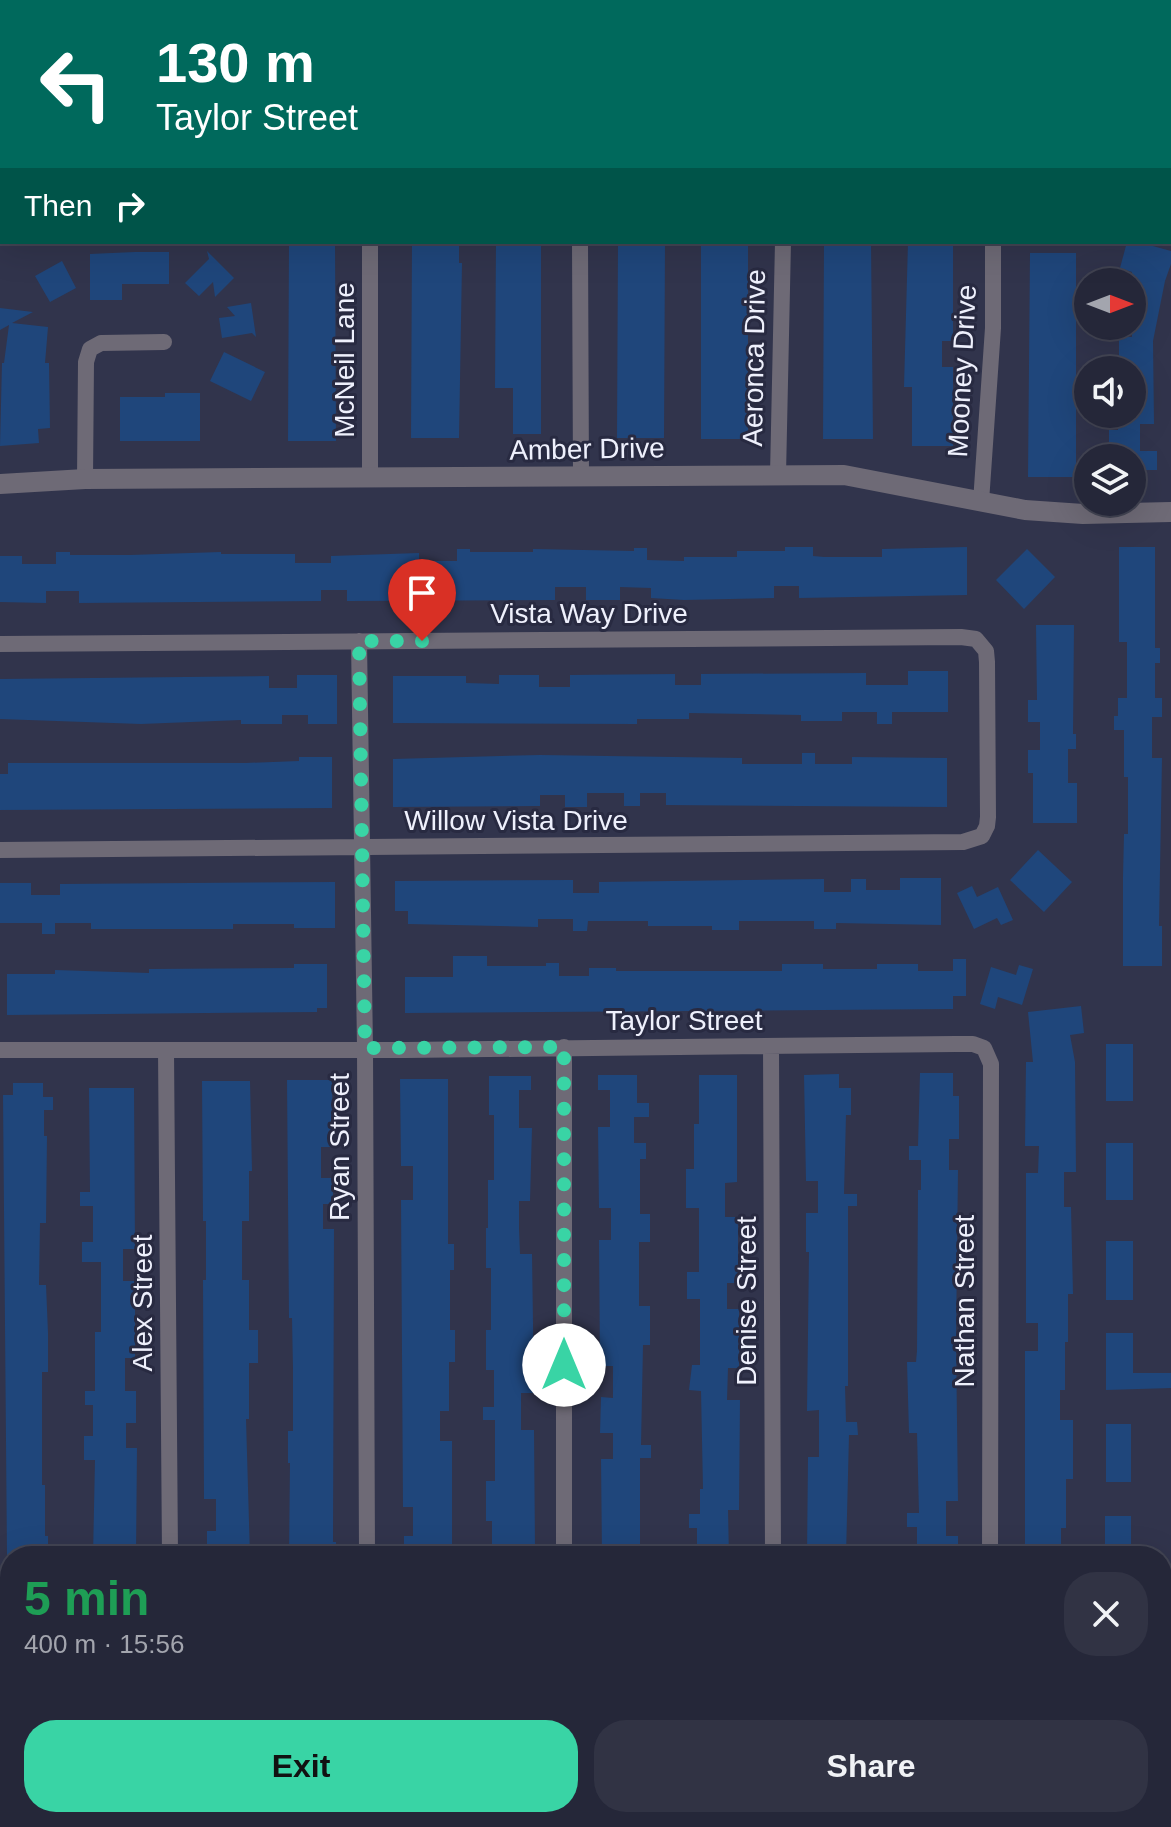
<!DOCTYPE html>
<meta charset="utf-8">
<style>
:root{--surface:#252739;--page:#313344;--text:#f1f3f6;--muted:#a3a5ae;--line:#424453;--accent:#39d4a5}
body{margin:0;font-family:Helvetica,sans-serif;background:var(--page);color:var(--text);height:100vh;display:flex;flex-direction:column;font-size:30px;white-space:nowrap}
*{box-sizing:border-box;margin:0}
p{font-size:26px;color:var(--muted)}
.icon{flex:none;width:44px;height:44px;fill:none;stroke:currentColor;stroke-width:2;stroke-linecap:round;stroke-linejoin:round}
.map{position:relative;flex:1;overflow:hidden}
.drawer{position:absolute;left:0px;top:1546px;width:1172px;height:282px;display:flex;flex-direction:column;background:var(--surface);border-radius:32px 32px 0 0;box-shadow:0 8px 32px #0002,0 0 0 2px var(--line)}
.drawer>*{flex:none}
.banner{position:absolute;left:0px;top:0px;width:1172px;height:244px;box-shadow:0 8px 32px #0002,0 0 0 2px var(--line);background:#00695c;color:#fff;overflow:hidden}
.needle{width:52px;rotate:90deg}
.buttons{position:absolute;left:1074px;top:268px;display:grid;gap:16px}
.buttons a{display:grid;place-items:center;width:72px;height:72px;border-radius:50%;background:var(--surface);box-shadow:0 8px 32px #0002,0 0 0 2px var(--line);font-size:40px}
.pin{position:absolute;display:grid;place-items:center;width:68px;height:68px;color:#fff;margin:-82px -34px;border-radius:50% 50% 50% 0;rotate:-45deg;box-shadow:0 0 8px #0007}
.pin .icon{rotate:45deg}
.me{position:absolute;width:88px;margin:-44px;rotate:0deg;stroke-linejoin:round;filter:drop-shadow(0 0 6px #0008)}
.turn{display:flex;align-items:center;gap:28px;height:168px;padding:0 24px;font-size:36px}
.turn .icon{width:104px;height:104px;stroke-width:2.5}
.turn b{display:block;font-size:56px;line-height:68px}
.then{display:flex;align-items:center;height:76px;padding:0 24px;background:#0003;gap:16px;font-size:30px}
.round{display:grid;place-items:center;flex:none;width:84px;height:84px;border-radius:32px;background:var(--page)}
.summary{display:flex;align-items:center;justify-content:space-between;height:136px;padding:0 24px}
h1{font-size:48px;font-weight:700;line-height:60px;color:#1e9e55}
.button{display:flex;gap:16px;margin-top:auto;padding:16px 24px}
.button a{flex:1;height:92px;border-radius:32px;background:var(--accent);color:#111;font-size:32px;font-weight:700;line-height:92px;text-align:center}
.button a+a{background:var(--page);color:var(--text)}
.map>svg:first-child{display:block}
</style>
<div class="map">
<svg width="1171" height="1827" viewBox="0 0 1171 1827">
<rect width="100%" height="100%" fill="#31344c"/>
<path fill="#1f467b" d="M289 242H335L336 441H288Z
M412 242H459V263H462L459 438H411Z
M496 242H541V434H513V388H495Z
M618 242H665L664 438H617Z
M701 242H748V439H701Z
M824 242H871L873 439H823Z
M908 242H953V341H942V367H953V446H912V387H904Z
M1127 242H1138L1171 251V264L1165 281 1153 341 1154 424H1140V451H1157V470H1132V458H1109V430H1118V414H1132V370H1119V337H1132V272L1120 268Z
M207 251 234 278 215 297 213 282 199 296 185 283 209 259Z
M135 252H169V284H122V300H90V254Z
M1030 253H1076V477H1028Z
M62 261 76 288 50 302 35 276Z
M251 303 256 337 252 333 222 338 219 318 235 316 227 307Z
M0 308 33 312 12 323 48 327 45 363H49L50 428 38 429 39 443 0 446 2 363H4L9 325 0 330Z
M224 352 265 372 251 401 210 381Z
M165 393H200V441H120V397H165Z
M785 547H813V556L824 557H882V549L967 547V595L799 598V586H774V598L684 600 651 598V588L620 587V600H586V587H555V600L347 601V590H321V601L79 603V591H46V603L0 602V556H22V564H56V552H70V555H130L221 552V554H295V563H331V556L419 553V561H457V549H470V552H533V549L634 551V548H647V560L684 561V557H737V551H785Z
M1119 547H1155V648H1160V663H1155V698H1162V717H1152V758H1162L1159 926H1162V966H1123V877L1124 834H1128V777H1124V730H1114V716H1118V698H1127V642H1119Z
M1027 549 1055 577 1024 609 996 580Z
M1036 625H1074L1073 734H1076V749H1068V783H1077V823H1033V773H1028V750H1040V722H1028V700H1037Z
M908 671H948V712H892V724H877V712H842V721H801V715L689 713V719H637V724L393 723V676H466V683L499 684V675H539V687H570V675L675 674V685H701V674L866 673V685H908Z
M297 675H337V724H308V715H282V724H241V720L141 724 0 719V679L269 676V688H297Z
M802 753H815V764H852V757L947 758V807L666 805V793H640V806H624V793H587V807H565V795H540V806L393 807V759L540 755 742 758V764H802Z
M299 757H332V808L0 810V774H8V763H246L299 761Z
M1038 850 1072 882 1044 912 1010 880Z
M900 878H941V925L836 923V929H814V921H739V930H712V926H648V921H588L587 931H573V919H538V927L408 924V911H395V881L573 880V893H599V882L824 879V892H851V879H866V890H900Z
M335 882V928H294V924H233V929H91V923H55V934H42V923H0V883H31V895H60V884Z
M972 886 977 897 998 887 1013 920 1001 925 997 918 974 929 957 893Z
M453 956H487V966H546V963H559V976H589V968H616V971H782V964H823V969H877V964H918V971H953V959H966V996H953V1009L405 1013V977H453Z
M294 964H327V1008H317V1012L7 1015V974H55V970L149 973V969L294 968Z
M1019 965 1033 969 1022 1005 998 997 995 1009 980 1004 991 967 1016 975Z
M1081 1006 1084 1033 1070 1035 1075 1062 1076 1172H1064V1207H1071L1073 1294H1068V1342H1065V1390H1060V1420H1073V1479H1066V1528H1061V1556H1025V1351H1038V1323H1026V1173H1038L1039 1146H1025L1026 1062H1033L1028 1012Z
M1106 1044H1133V1101H1106Z
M920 1073H953V1096H959V1139H949V1170H958L956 1340 958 1501H946V1536H958V1556H917V1527H907V1513H919L917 1433H909L907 1362H916L917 1351 918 1190H921V1160H909V1146H918Z
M839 1074V1088H851V1115H846L844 1194H857V1206H848V1386H845L846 1422H857L858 1435H849L846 1556H807L808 1457H819V1410L807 1411 809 1252H806V1213H818V1181H806L804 1075Z
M598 1075H637V1103H649V1117H634V1143H646V1159H640V1214H650V1242H639V1306H650V1345H643L641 1445H651V1458H640V1556H602L601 1459H613V1433H600L601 1397 613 1398V1366H600L599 1240H611V1208H599L598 1127H610V1090H598Z
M699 1075H737V1182L725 1183V1217H738V1283H727V1309H739V1368H728L727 1400H740L739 1510H728L729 1556H697V1528H689V1514H700V1489H703L701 1391 689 1390 692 1365H700V1299H687V1272H699V1208H686V1169H694V1124H699Z
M489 1076H531V1090H519V1128H532L530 1201H519V1228L520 1254H532L534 1393H521V1430H534L535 1548H522V1556H492V1521H486V1481H495V1420H483V1407H494V1370H486V1330H491V1268H486V1228H488V1180H494V1115H489Z
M400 1079H448V1244H454V1270H450V1330H455V1362H449V1411H440V1441H452V1556H404V1536H413V1507H403L401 1200H413V1166H401Z
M287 1080H332L333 1147H321V1178H333V1204H323V1229H334L333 1542H336V1556H289L290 1463H288V1431H293V1369L292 1318H289Z
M202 1081H250L252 1171H249V1221H242V1280H249V1330H258V1363H249V1419H246L250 1556H207V1531H216V1499H204L203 1280H206V1221H203Z
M13 1083H43V1097H53V1110H44V1136H47L46 1223H40L39 1285H46L48 1333V1372H42V1485H45V1536H48V1556H7L3 1095H13Z
M89 1088H134L135 1249H123V1281H135V1358H125V1391H136V1423H126V1448H137L136 1556H93L95 1460H84V1436H93V1405H85V1391H95V1332H101V1262H82V1242H93V1206H80V1192H90Z
M1106 1143H1133V1200H1106Z
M1106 1241H1133V1300H1106Z
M1106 1333H1133V1373H1171V1388L1106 1390Z
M1106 1424H1131V1482H1106Z
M1105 1516H1131V1556H1105Z"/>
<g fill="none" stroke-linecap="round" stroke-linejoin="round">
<path stroke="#6e6a76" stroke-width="8" d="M859 1827V1818
M949 1827V1818
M994 1827V1818
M1027 1827V1818
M1064 1827V1818"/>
<path stroke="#6e6a76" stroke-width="16" d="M173 0V2
M786 0V2
M376 2V0
M583 2V0
M993 2V0
M0 134H2
M580 242 581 477
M778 475 783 242
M85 479 86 362 90 349 101 343 164 342
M370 479V242
M981 502 993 328V242
M359 641 365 1048 367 1556
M0 644 961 637 976 639 986 651 987 662 988 817 987 826 982 836 963 842 0 850
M771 1046 773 1556
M564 1047V1556
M0 1050H406L955 1044H973L984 1048 991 1064 990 1556
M166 1050 170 1556
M0 1658H10
M662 1827V1818"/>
<path stroke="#6e6a76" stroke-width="20" d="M0 484 85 479 844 475 1025 510 1083 514 1171 512"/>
</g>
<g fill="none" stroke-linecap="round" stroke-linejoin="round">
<path stroke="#39d4a5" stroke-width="14" stroke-dasharray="0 25.2" d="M422 641H359L365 1048 564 1047V1365"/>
</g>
<g text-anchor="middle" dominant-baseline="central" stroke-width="6" stroke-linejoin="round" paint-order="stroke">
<g font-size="28" fill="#eef0fc" stroke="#282a41">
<text transform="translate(754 358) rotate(-89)">Aeronca Drive</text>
<text transform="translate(344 360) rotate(-90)">McNeil Lane</text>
<text transform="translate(962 371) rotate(-87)">Mooney Drive</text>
<text transform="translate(587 449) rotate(-1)">Amber Drive</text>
<text x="589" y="613">Vista Way Drive</text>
<text x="516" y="820">Willow Vista Drive</text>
<text x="684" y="1020">Taylor Street</text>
<text transform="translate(339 1147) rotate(-90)">Ryan Street</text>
<text transform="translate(746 1301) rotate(-90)">Denise Street</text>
<text transform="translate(964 1301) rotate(-90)">Nathan Street</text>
<text transform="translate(142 1303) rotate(-90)">Alex Street</text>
</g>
</g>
</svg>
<div class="buttons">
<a><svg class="needle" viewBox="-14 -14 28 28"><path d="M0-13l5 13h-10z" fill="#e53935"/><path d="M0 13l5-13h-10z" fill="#a3a5ae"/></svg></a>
<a><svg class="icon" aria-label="sound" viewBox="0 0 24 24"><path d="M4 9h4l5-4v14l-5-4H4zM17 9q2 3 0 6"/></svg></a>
<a><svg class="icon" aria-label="layers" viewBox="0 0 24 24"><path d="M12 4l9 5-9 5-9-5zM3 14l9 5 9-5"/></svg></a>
</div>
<div class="pin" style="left:422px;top:641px;background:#d93025"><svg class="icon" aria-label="arrive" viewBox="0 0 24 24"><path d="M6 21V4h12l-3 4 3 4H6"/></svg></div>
<svg class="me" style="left:564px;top:1365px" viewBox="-20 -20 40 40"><circle r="19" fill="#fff"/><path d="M0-13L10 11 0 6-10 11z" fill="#39d4a5"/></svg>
<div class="banner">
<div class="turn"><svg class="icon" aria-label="left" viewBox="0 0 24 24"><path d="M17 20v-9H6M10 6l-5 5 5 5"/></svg><div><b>130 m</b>Taylor Street</div></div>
<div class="then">Then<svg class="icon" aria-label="right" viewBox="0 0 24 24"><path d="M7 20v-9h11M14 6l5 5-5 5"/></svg></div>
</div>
<section class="drawer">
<div class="summary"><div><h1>5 min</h1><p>400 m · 15:56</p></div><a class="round"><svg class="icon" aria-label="close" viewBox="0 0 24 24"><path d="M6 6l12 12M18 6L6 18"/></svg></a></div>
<div class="button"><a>Exit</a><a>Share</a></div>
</section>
</div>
